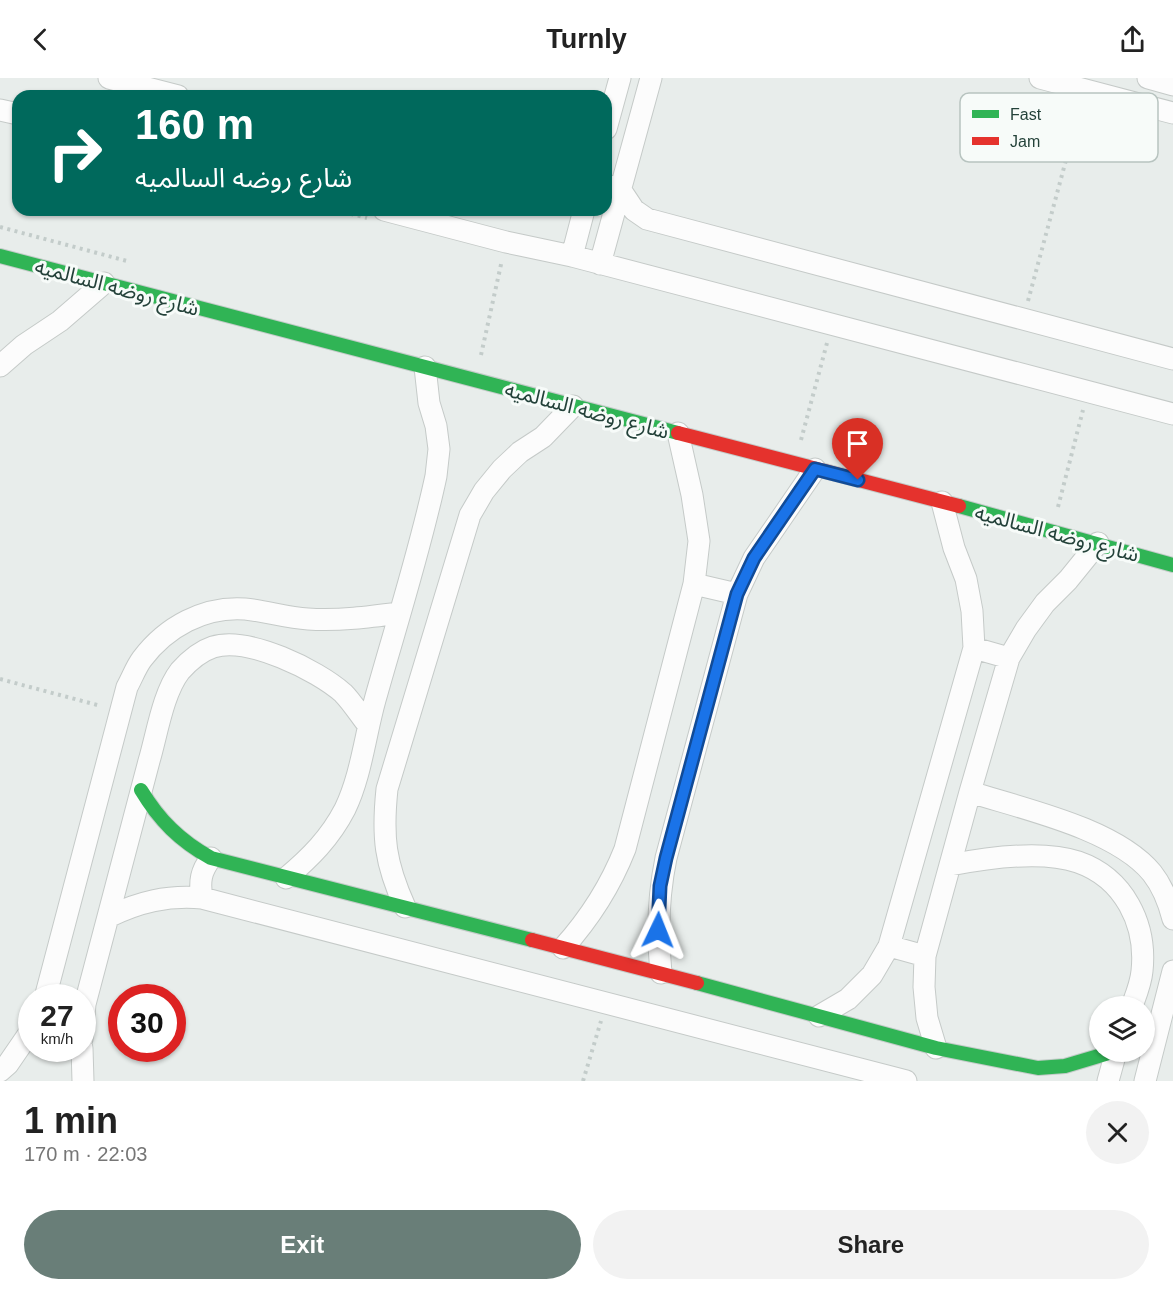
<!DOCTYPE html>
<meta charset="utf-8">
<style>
:root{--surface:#fff;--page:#f2f2f2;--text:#222;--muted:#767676;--accent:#697e78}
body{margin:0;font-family:Arial,"Noto Sans Arabic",sans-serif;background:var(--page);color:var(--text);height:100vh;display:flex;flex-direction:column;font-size:22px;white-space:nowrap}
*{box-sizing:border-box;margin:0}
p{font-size:20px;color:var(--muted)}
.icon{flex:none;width:33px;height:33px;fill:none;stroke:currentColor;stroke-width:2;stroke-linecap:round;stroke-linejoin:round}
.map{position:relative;height:1003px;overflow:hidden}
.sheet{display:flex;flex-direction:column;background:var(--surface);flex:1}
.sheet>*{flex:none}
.guide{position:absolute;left:12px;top:12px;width:600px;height:126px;border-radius:18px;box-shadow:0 2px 4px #0004;background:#00695c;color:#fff;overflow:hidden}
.fabs{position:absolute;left:1089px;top:918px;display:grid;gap:12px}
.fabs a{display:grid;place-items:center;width:66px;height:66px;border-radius:50%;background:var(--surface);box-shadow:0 2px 4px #0004;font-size:30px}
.speed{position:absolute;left:18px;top:906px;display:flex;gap:12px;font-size:30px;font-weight:700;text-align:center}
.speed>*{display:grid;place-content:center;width:78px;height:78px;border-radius:50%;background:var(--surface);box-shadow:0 2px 4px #0004;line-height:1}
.speed small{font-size:15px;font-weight:400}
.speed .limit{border:9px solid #d22;background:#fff;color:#111}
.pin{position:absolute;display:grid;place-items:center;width:51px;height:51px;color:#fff;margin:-62px -26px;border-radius:50% 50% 50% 0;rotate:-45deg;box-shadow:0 0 6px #0007}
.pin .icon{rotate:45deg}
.me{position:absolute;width:66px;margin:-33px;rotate:2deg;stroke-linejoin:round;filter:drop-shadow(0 0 4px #0008)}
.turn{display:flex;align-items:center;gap:21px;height:126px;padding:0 24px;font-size:27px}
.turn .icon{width:78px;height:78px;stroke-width:2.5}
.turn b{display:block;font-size:42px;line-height:51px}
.round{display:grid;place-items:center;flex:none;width:63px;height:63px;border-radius:32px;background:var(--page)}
.headline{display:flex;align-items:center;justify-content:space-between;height:102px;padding:0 24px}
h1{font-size:36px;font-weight:700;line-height:45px}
.primary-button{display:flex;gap:12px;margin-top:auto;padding:12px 24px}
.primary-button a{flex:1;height:69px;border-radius:36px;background:var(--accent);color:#fff;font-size:24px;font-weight:700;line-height:69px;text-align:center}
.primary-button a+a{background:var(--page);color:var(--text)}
header{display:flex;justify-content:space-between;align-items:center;height:78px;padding:0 24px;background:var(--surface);font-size:27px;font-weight:700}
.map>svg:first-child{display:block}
</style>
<header><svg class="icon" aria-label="back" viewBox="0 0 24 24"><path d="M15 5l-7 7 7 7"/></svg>Turnly<svg class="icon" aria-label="share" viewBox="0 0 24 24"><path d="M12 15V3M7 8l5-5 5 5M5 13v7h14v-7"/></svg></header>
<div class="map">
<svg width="1173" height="1003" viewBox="0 0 1173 1003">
<rect width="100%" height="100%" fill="#e8edeb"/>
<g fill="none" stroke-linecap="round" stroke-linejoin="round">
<defs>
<path id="street" d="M109 0 178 18
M1040 0 1173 35
M1148 0 1173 7
M0 32 18 36
M606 51 620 0
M606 107 620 111 634 132 647 141 1173 281
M384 132 506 164 572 178 1173 336
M572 178 584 132
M600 186 651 0
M0 288 24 267 60 243 104 205
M694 506 737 516
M974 570 1009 580
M970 714C1024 731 1116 751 1152 795 1163 809 1169 825 1173 841
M950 787C986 780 1043 772 1078 784 1124 800 1147 846 1142 893 1141 905 1136 917 1132 928
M286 800C310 780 330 760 345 731 361 698 365 658 375 622 396 547 420 473 436 398L439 371 436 348 429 325 425 289
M202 820C199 803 201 793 211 780
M405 829C385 785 382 759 387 711L470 437 484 413 502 391 520 374 543 359 573 328
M108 839C139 824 167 817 202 820L906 1003
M889 868 925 878
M563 870C590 840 610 809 625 771L694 506 699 463 692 417 678 355
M661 895C657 855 658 819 666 780L737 516 754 480 815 391
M45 920 127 609C132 600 136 589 142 581 166 549 204 528 245 531 266 533 287 540 308 541 339 543 369 539 399 535
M819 938 848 921 872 897 889 868 974 570 972 533 966 501 954 470 942 424
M82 961 85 926C106 845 127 764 149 683 157 656 163 615 180 593 188 584 201 573 213 569 248 558 317 592 343 615 352 624 360 637 368 647
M82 970 83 1003
M936 970 927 940 924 909 925 878 970 714 1009 580 1026 551 1045 525 1068 502 1098 465
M0 993 8 986 32 951
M1108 1003 1116 974
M1145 1003 1173 893"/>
<path id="fast" d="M0 178 678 355
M959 428 1173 487
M141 712C159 742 180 763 211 780L532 862
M697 905 936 970 1038 990 1065 988 1112 974"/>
<path id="jam" d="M678 355 959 428
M532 862 697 905"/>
</defs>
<use href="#street" stroke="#c5cac8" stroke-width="23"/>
<use href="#fast" stroke="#c3cbc8" stroke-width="16"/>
<use href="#jam" stroke="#c3cbc8" stroke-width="16"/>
<path stroke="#c3ccca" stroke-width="4" stroke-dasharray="3 4.5" stroke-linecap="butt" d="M336 132 367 140
M0 149 127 183
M1028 223 1080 30
M481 277 502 182
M801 362 827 265
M1058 429 1083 332
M0 601 101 628
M583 1003 601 943"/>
<use href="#street" stroke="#fcfcfc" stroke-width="21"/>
<use href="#fast" stroke="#30b455" stroke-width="14"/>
<use href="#jam" stroke="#e5322d" stroke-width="14"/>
</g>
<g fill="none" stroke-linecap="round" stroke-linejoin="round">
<defs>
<path id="route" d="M658 852 660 808 666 780 737 516 754 480 815 391 858 402"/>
</defs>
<use href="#route" stroke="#114b97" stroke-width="15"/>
<use href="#route" stroke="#1a73e8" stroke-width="10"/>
</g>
<g text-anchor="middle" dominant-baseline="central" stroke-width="6" stroke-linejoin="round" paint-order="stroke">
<g font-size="21" fill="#24423a" stroke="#f7fbf9">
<text transform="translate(117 209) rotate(15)">شارع روضه السالميه</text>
<text transform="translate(587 332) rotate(15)">شارع روضه السالميه</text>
<text transform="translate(1057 455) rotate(15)">شارع روضه السالميه</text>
</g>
</g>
<rect x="960" y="15" width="198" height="69" rx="9" fill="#f7fbf9" stroke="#b8c4c0" stroke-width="1.5"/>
<rect x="972" y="32" width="27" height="8" fill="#30b455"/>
<rect x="972" y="59" width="27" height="8" fill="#e5322d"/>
<g font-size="16" fill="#24423a">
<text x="1010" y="42">Fast</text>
<text x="1010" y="69">Jam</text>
</g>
</svg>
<div class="fabs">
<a><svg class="icon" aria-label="layers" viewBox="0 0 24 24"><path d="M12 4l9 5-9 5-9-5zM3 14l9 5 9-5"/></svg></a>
</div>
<div class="speed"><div>27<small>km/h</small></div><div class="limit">30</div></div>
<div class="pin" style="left:858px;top:402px;background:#d93025"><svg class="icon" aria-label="arrive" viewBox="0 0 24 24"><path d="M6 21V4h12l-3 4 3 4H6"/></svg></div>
<svg class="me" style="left:658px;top:852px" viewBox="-20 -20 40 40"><path d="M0-17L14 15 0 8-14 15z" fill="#1a73e8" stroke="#fff" stroke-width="4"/></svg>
<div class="guide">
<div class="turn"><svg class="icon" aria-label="right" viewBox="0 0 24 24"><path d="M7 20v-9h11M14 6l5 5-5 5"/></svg><div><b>160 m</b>شارع روضه السالميه</div></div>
</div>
</div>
<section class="sheet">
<div class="headline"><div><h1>1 min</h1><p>170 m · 22:03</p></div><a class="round"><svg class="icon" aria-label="close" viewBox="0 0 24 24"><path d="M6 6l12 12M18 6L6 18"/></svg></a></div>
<div class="primary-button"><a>Exit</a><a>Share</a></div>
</section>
